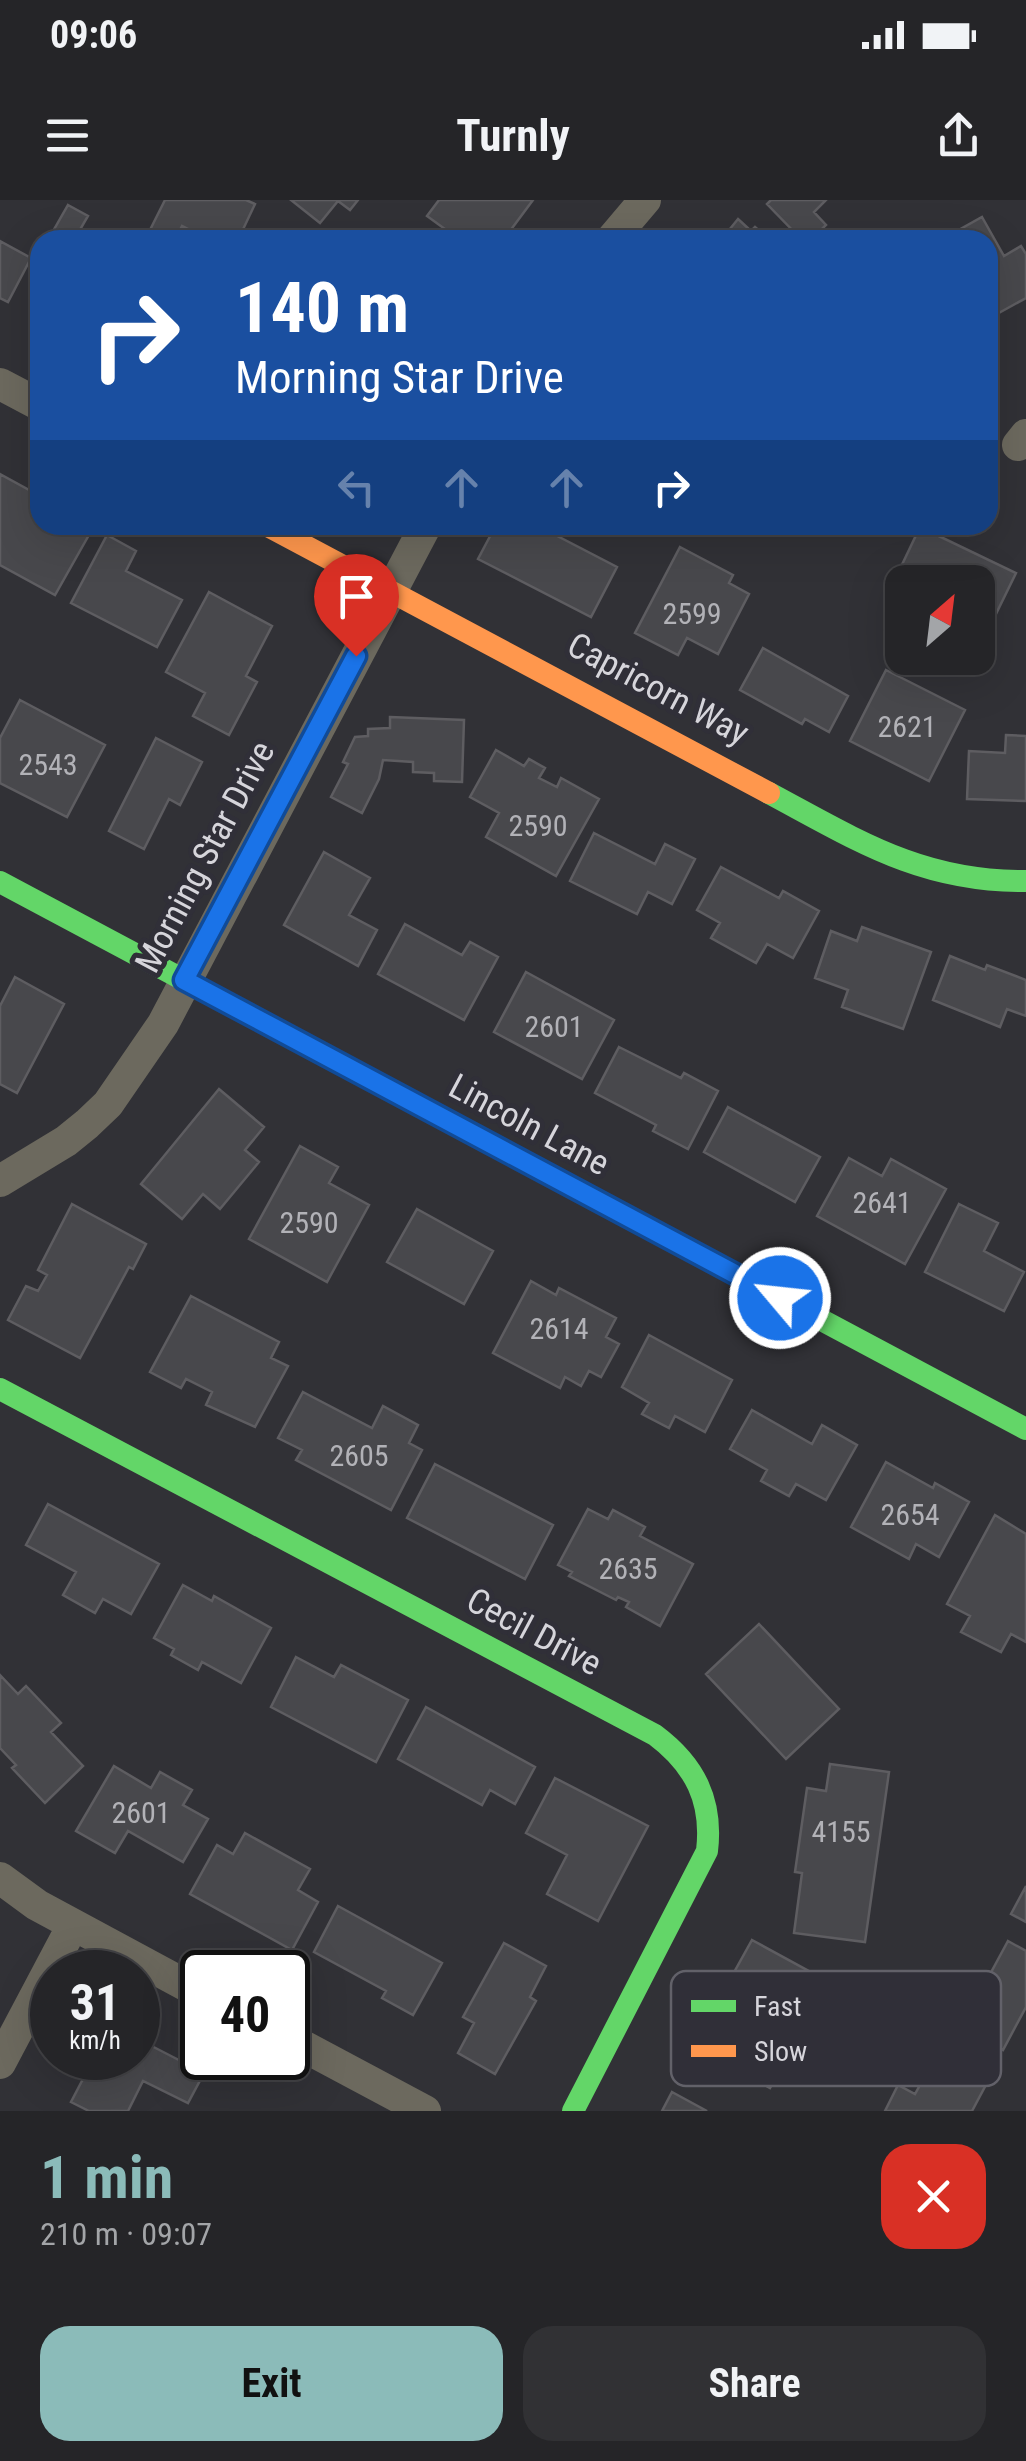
<!DOCTYPE html>
<meta charset="utf-8">
<style>
:root{--surface:#252528;--page:#313134;--text:#f1f3f6;--muted:#a3a5a8;--line:#424245;--accent:#8bbbb9}
body{margin:0;font-family:"Roboto Condensed",sans-serif;background:var(--page);color:var(--text);height:100vh;display:flex;flex-direction:column;font-size:38px;white-space:nowrap}
*{box-sizing:border-box;margin:0}
p{font-size:32px;color:var(--muted)}
.icon{flex:none;width:55px;height:55px;fill:none;stroke:currentColor;stroke-width:2;stroke-linecap:round;stroke-linejoin:round}
.map{position:relative;height:1911px;overflow:hidden}
.side{display:flex;flex-direction:column;background:var(--surface);flex:1}
.side>*{flex:none}
.guide{position:absolute;left:30px;top:30px;width:968px;height:305px;border-radius:30px;box-shadow:0 10px 40px #0002,0 0 0 2px var(--line);background:#1a4fa0;color:#fff;overflow:hidden}
.needle{width:65px;rotate:28deg}
.buttons{position:absolute;left:885px;top:365px;display:grid;gap:20px}
.buttons a{display:grid;place-items:center;width:110px;height:110px;border-radius:20px;background:var(--surface);box-shadow:0 10px 40px #0002,0 0 0 2px var(--line);font-size:50px}
.speed{position:absolute;left:30px;top:1750px;display:flex;gap:20px;font-size:50px;font-weight:700;text-align:center}
.speed>*{display:grid;place-content:center;width:130px;height:130px;border-radius:50%;background:var(--surface);box-shadow:0 10px 40px #0002,0 0 0 2px var(--line);line-height:1}
.speed small{font-size:25px;font-weight:400}
.speed .limit{border:5px solid #111;border-radius:15px;background:#fff;color:#111}
.pin{position:absolute;display:grid;place-items:center;width:85px;height:85px;color:#fff;margin:-102px -42px;border-radius:50% 50% 50% 0;rotate:-45deg;box-shadow:0 0 10px #0007}
.pin .icon{rotate:45deg}
.me{position:absolute;width:110px;margin:-55px;rotate:298deg;stroke-linejoin:round;filter:drop-shadow(0 0 8px #0008)}
.turn{display:flex;align-items:center;gap:35px;height:210px;padding:0 40px;font-size:45px}
.turn .icon{width:130px;height:130px;stroke-width:2.5}
.turn b{display:block;font-size:70px;line-height:85px}
.lanes{display:flex;align-items:center;height:95px;padding:0 40px;background:#0003;justify-content:center;gap:50px;direction:ltr}
.lanes .off{opacity:.35}
.round{display:grid;place-items:center;flex:none;width:105px;height:105px;border-radius:30px;background:var(--page)}
.overview{display:flex;align-items:center;justify-content:space-between;height:170px;padding:0 40px}
h1{font-size:60px;font-weight:700;line-height:75px;color:var(--accent)}
.cta{display:flex;gap:20px;margin-top:auto;padding:20px 40px}
.cta a{flex:1;height:115px;border-radius:30px;background:var(--accent);color:#111;font-size:40px;font-weight:700;line-height:115px;text-align:center}
.cta a+a{background:var(--page);color:var(--text)}
.status{display:flex;justify-content:space-between;align-items:center;height:70px;padding:0 50px;background:var(--surface);direction:ltr}
.status svg{height:28px;fill:currentColor}
header{display:flex;justify-content:space-between;align-items:center;height:130px;padding:0 40px;background:var(--surface);font-size:45px;font-weight:700}
.map>svg:first-child{display:block}
</style>
<div class="status"><b>09:06</b><svg viewBox="0 0 49 12"><path d="M0 12V9h3v3zM5 12V6h3v6zM10 12V3h3v9zM15 12V0h3v12zM26 1h20v11H26zM47 4h2v5h-2z"/></svg></div>
<header><svg class="icon" aria-label="menu" viewBox="0 0 24 24"><path d="M4 6h16M4 12h16M4 18h16"/></svg>Turnly<svg class="icon" aria-label="share" viewBox="0 0 24 24"><path d="M12 15V3M7 8l5-5 5 5M5 13v7h14v-7"/></svg></header>
<div class="map">
<svg width="1026" height="1911" viewBox="0 0 1026 1911">
<rect width="100%" height="100%" fill="#313136"/>
<path fill="#48484c" stroke="#5e5d61" stroke-width="2.5" d="M165 0H246L255 4 238 40H210L182 26 175 40 151 28Z
M291 0H358L350 10 338 1 320 23Z
M439 0H533L507 35 515 40H460L427 16Z
M771 0H826L814 12 826 25 811 40H802L767 4Z
M68 5 88 16 74 40H48Z
M982 17 1004 56 1021 46 1026 54V98L988 119V40H950L948 36Z
M738 19 751 31 755 27 770 40H721Z
M0 41 31 58 8 102 0 98Z
M0 274 40 296V325L94 326 55 395 0 365Z
M496 325H536L617 367 591 417 478 359Z
M920 327 1016 373 994 418 978 410V382H922L899 371Z
M107 335 136 351 126 371 182 400 157 447 71 403Z
M680 347 733 375 729 383 749 394 718 454 687 438 678 455 635 433Z
M209 392 272 426 246 476 257 482 229 535 193 516 205 493 166 472Z
M763 448 848 496 829 532 805 519 802 524 740 490Z
M886 470 965 510 929 581 850 541Z
M20 500 105 545 67 617 0 583V538Z
M390 517 464 520 462 582 434 581V573L413 572V562L383 560 379 579 362 613 331 597 348 564 343 562 355 537 368 536V529L390 528Z
M1006 535 1026 536V601L967 599 969 551 1005 553Z
M156 538 202 562 180 605 169 599 144 649 109 631Z
M496 550 524 566 529 559 545 568 539 578 557 587 561 578 599 599 556 676 486 637 499 613 470 597Z
M594 633 655 664 665 644 695 659 672 704 648 692 637 714 570 681Z
M324 652 370 678 349 715 377 730 358 766 284 725Z
M721 667 779 698 783 691 819 711 793 758 767 744 756 763 711 738 720 723 697 710Z
M405 724 462 755 470 742 498 757 464 820 378 774Z
M862 727 931 752 903 829 842 807 848 790 815 778 831 731 857 741Z
M950 756 985 770 987 765 1026 780V816L1007 809 1000 827 933 800Z
M526 772 614 820 582 879 494 832Z
M15 777 64 804 17 893 0 884V806Z
M619 847 681 878 684 873 718 891 688 949 653 931 656 925 595 893Z
M219 889 264 927 245 950 259 962 220 1009 203 994 182 1019 141 984Z
M728 907 820 957 795 1002 704 952Z
M300 946 338 967 329 983 369 1005 327 1082 249 1039Z
M849 958 882 976 891 959 946 989 905 1064 817 1016Z
M72 1004 146 1044 133 1069 129 1067 80 1158 8 1120 26 1086 38 1091 47 1075 38 1070Z
M959 1004 998 1023 984 1051 1024 1072 1004 1111 925 1072Z
M417 1009 493 1051 464 1104 387 1062Z
M531 1081 556 1095 559 1088 616 1118 606 1137 619 1144 601 1177 589 1171 581 1186 565 1177 560 1188 493 1153Z
M191 1096 279 1142 271 1158 288 1166 255 1227 206 1205 212 1192 186 1179 181 1188 150 1172Z
M649 1135 732 1180 705 1232 675 1216 669 1228 642 1214 649 1203 622 1187Z
M303 1192 372 1228 383 1206 418 1225 409 1243 422 1250 391 1310 296 1260 302 1250 278 1238Z
M752 1210 812 1244 822 1225 857 1245 826 1300 796 1284 789 1296 761 1281 767 1270 730 1249Z
M886 1262 933 1288 935 1283 969 1302 939 1357 916 1344 909 1359 851 1327Z
M435 1264 553 1325 525 1379 407 1318Z
M48 1304 159 1364 131 1414 103 1399 95 1413 63 1395 76 1372 26 1345Z
M588 1309 608 1319 613 1310 645 1327 640 1336 693 1364 660 1426 626 1407 629 1402 618 1397 616 1400 569 1376 572 1372 558 1365Z
M995 1315 1026 1334V1442L1011 1434 1001 1452 961 1432 970 1416 947 1404Z
M183 1385 212 1401 214 1396 271 1428 241 1483 202 1462 198 1470 171 1455 174 1449 154 1438Z
M759 1424 839 1509 786 1559 706 1474Z
M296 1457 334 1477 341 1465 408 1500 376 1562 271 1507Z
M0 1475 18 1494 26 1486 61 1523 51 1532 83 1566 45 1603 12 1568 16 1565 0 1548Z
M426 1507 535 1567 515 1604 490 1590 482 1605 398 1559Z
M830 1564 889 1572 865 1742 794 1733 802 1673 795 1672 807 1588 826 1591Z
M114 1566 151 1588 160 1572 192 1590 183 1605 208 1619 183 1662 128 1631 115 1653 76 1631Z
M555 1578 648 1626 598 1721 547 1694 567 1655 526 1633Z
M245 1633 310 1669 298 1690 318 1702 292 1750 190 1694 217 1645 233 1654Z
M1026 1686V1722L1011 1714Z
M338 1706 442 1763 413 1815 382 1798 386 1791 314 1752Z
M752 1740 862 1800 849 1825 815 1807 770 1888 713 1857 747 1796 727 1785Z
M1008 1741 1026 1751V1807L1003 1850 961 1828Z
M504 1743 546 1766 530 1797 536 1801 495 1874 458 1853 474 1823 463 1817Z
M138 1839 204 1873 188 1903 143 1881 128 1911H89L71 1902 94 1858H138Z
M937 1854 988 1881 972 1911H885L898 1885 915 1894Z
M672 1892 707 1911H662Z"/>
<g fill="none" stroke-linecap="round" stroke-linejoin="round">
<path stroke="#6c695e" stroke-width="32" d="M611 40 645 0
M0 184 40 205
M1018 245 1026 235
M0 981 66 941 87 924 108 904 163 824 426 325
M0 1678 37 1705 202 1794
M288 1838 425 1911
M0 1863 73 1725"/>
<path stroke="#63d668" stroke-width="22" d="M769 593C857 640 921 682 1026 681
M0 682 1026 1229
M0 1189 655 1535C695 1565 713 1601 707 1651L573 1911"/>
<path stroke="#ff974d" stroke-width="22" d="M266 325 769 593"/>
</g>
<g fill="none" stroke-linecap="round" stroke-linejoin="round">
<defs>
<path id="route" d="M356 456 184 780 780 1098"/>
</defs>
<use href="#route" stroke="#114b97" stroke-width="25"/>
<use href="#route" stroke="#1a73e8" stroke-width="18"/>
</g>
<g text-anchor="middle" dominant-baseline="central" stroke-width="10" stroke-linejoin="round" paint-order="stroke">
<g font-size="30" fill="#b2b2b7">
<text x="692" y="413">2599</text>
<text x="907" y="526">2621</text>
<text x="48" y="564">2543</text>
<text x="538" y="625">2590</text>
<text x="554" y="826">2601</text>
<text x="882" y="1002">2641</text>
<text x="309" y="1022">2590</text>
<text x="559" y="1128">2614</text>
<text x="359" y="1255">2605</text>
<text x="910" y="1314">2654</text>
<text x="628" y="1368">2635</text>
<text x="141" y="1612">2601</text>
<text x="841" y="1631">4155</text>
</g>
<g font-size="35" fill="#d6d5db" stroke="#302f38">
<text transform="translate(658 489) rotate(28)">Capricorn Way</text>
<text transform="translate(205 657) rotate(-62)">Morning Star Drive</text>
<text transform="translate(529 925) rotate(28)">Lincoln Lane</text>
<text transform="translate(534 1432) rotate(28)">Cecil Drive</text>
</g>
</g>
<rect x="671" y="1771" width="330" height="115" rx="15" fill="#302f38" stroke="#626169" stroke-width="2.5"/>
<rect x="691" y="1800" width="45" height="12" fill="#63d668"/>
<rect x="691" y="1845" width="45" height="12" fill="#ff974d"/>
<g font-size="28" fill="#d6d5db">
<text x="754" y="1816">Fast</text>
<text x="754" y="1861">Slow</text>
</g>
</svg>
<div class="buttons">
<a><svg class="needle" viewBox="-14 -14 28 28"><path d="M0-13l5 13h-10z" fill="#e53935"/><path d="M0 13l5-13h-10z" fill="#a3a5a8"/></svg></a>
</div>
<div class="speed"><div>31<small>km/h</small></div><div class="limit">40</div></div>
<div class="pin" style="left:356px;top:456px;background:#d93025"><svg class="icon" aria-label="arrive" viewBox="0 0 24 24"><path d="M6 21V4h12l-3 4 3 4H6"/></svg></div>
<svg class="me" style="left:780px;top:1098px" viewBox="-20 -20 40 40"><circle r="17" fill="#1a73e8" stroke="#fff" stroke-width="3"/><path d="M0-11L8 9 0 5-8 9z" fill="#fff"/></svg>
<div class="guide">
<div class="turn"><svg class="icon" aria-label="right" viewBox="0 0 24 24"><path d="M7 20v-9h11M14 6l5 5-5 5"/></svg><div><b>140 m</b>Morning Star Drive</div></div>
<div class="lanes"><svg class="icon off" aria-label="left" viewBox="0 0 24 24"><path d="M17 20v-9H6M10 6l-5 5 5 5"/></svg><svg class="icon off" aria-label="ahead" viewBox="0 0 24 24"><path d="M12 20V5M6 11l6-6 6 6"/></svg><svg class="icon off" aria-label="ahead" viewBox="0 0 24 24"><path d="M12 20V5M6 11l6-6 6 6"/></svg><svg class="icon" aria-label="right" viewBox="0 0 24 24"><path d="M7 20v-9h11M14 6l5 5-5 5"/></svg></div>
</div>
</div>
<section class="side">
<div class="overview"><div><h1>1 min</h1><p>210 m · 09:07</p></div><a class="round" style="background:#d93025;color:#fff"><svg class="icon" aria-label="close" viewBox="0 0 24 24"><path d="M6 6l12 12M18 6L6 18"/></svg></a></div>
<div class="cta"><a>Exit</a><a>Share</a></div>
</section>
